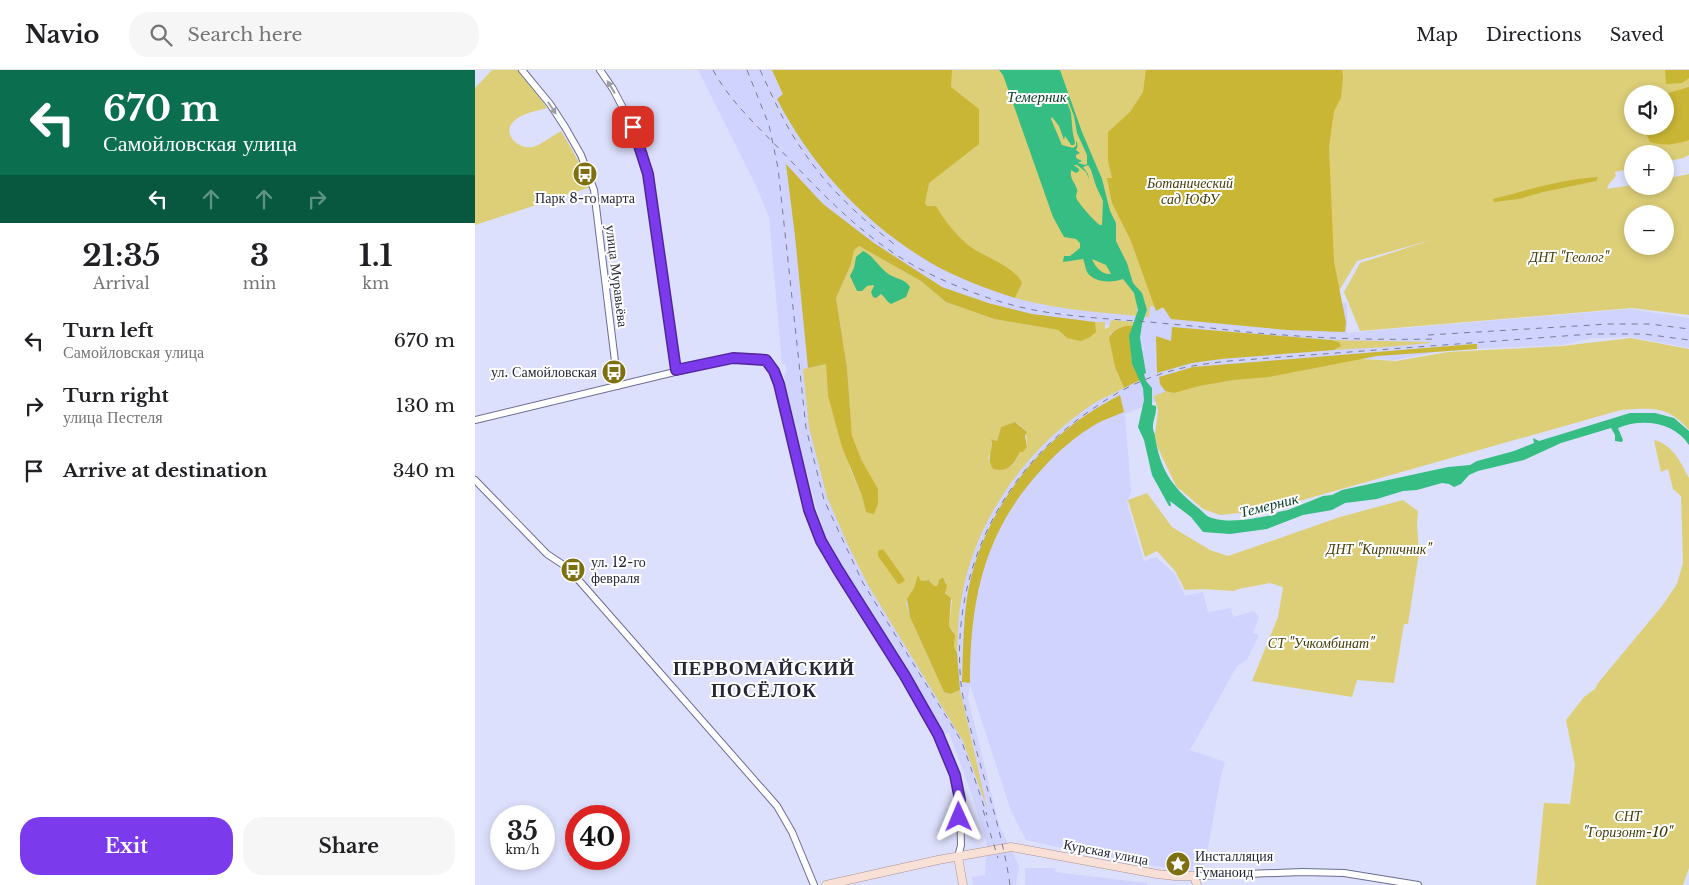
<!DOCTYPE html>
<meta charset="utf-8">
<style>
:root{--surface:#fff;--page:#f6f6f6;--text:#202124;--muted:#757577;--line:#e0e0e0;--accent:#7c3aed}
body{margin:0;font-family:"Libre Baskerville",serif;background:var(--page);color:var(--text);height:100vh;display:flex;flex-direction:column;font-size:19px;white-space:nowrap}
*{box-sizing:border-box;margin:0}
p{font-size:16px;color:var(--muted)}
.icon{flex:none;width:28px;height:28px;fill:none;stroke:currentColor;stroke-width:2;stroke-linecap:round;stroke-linejoin:round}
.map{position:relative;flex:1;overflow:hidden}
.drawer{display:flex;flex-direction:column;background:var(--surface);width:475px}
.drawer>*{flex:none}
.guide{background:#0b6e4f;color:#fff;overflow:hidden}
.fabs{position:absolute;left:1149px;top:15px;display:grid;gap:10px}
.fabs a{display:grid;place-items:center;width:50px;height:50px;border-radius:50%;background:var(--surface);box-shadow:0 2px 8px #0003;font-size:25px}
.speed{position:absolute;left:15px;top:735px;display:flex;gap:10px;font-size:25px;font-weight:700;text-align:center}
.speed>*{display:grid;place-content:center;width:65px;height:65px;border-radius:50%;background:var(--surface);box-shadow:0 2px 8px #0003;line-height:1}
.speed small{font-size:12px;font-weight:400}
.speed .limit{border:8px solid #d22;background:#fff;color:#111}
.pin{position:absolute;display:grid;place-items:center;width:42px;height:42px;color:#fff;margin:-21px;border-radius:10px;box-shadow:0 2px 8px #0006}
.me{position:absolute;width:55px;margin:-28px;rotate:359deg;stroke-linejoin:round;filter:drop-shadow(0 0 4px #0008)}
.turn{display:flex;align-items:center;gap:18px;height:105px;padding:0 20px;font-size:22px}
.turn .icon{width:65px;height:65px;stroke-width:2.5}
.turn b{display:block;font-size:35px;line-height:42px}
.lanes{display:flex;align-items:center;height:48px;padding:0 20px;background:#0003;justify-content:center;gap:25px;direction:ltr}
.lanes .off{opacity:.35}
.eta{display:flex;justify-content:space-evenly;align-items:center;height:85px;text-align:center}
.eta b{font-size:30px;font-weight:700;line-height:35px}
.primary-button{display:flex;gap:10px;margin-top:auto;padding:10px 20px}
.primary-button a{flex:1;height:58px;border-radius:20px;background:var(--accent);color:#fff;font-size:20px;font-weight:700;line-height:58px;text-align:center}
.primary-button a+a{background:var(--page);color:var(--text)}
ul{padding:0;list-style:none}
li{display:flex;align-items:center;gap:15px;height:65px;padding:0 20px}
li div{flex:1}
li b{display:block;font-size:19px}
li em{font-style:normal}
header{display:flex;align-items:center;gap:30px;box-sizing:border-box;height:70px;padding:0 25px;background:var(--surface);border-bottom:1px solid var(--line)}
header strong{font-size:24px}
nav{display:flex;gap:28px;margin-inline-start:auto;font-size:18px}
.search{width:350px;height:45px;background:var(--page);display:flex;align-items:center;gap:12px;box-sizing:border-box;padding:0 18px;border-radius:20px;color:var(--muted);font-size:19px}
main{display:flex;flex:1;min-height:0}
.map>svg:first-child{display:block}
</style>
<header>
<strong>Navio</strong>
<div class="search"><svg class="icon" aria-label="search" viewBox="0 0 24 24"><circle cx="10" cy="10" r="6"/><path d="M15 15l6 6"/></svg>Search here</div>
<nav><a>Map</a><a>Directions</a><a>Saved</a></nav>
</header>
<main>
<section class="drawer">
<div class="guide">
<div class="turn"><svg class="icon" aria-label="left" viewBox="0 0 24 24"><path d="M17 20v-9H6M10 6l-5 5 5 5"/></svg><div><b>670 m</b>Самойловская улица</div></div>
<div class="lanes"><svg class="icon" aria-label="left" viewBox="0 0 24 24"><path d="M17 20v-9H6M10 6l-5 5 5 5"/></svg><svg class="icon off" aria-label="ahead" viewBox="0 0 24 24"><path d="M12 20V5M6 11l6-6 6 6"/></svg><svg class="icon off" aria-label="ahead" viewBox="0 0 24 24"><path d="M12 20V5M6 11l6-6 6 6"/></svg><svg class="icon off" aria-label="right" viewBox="0 0 24 24"><path d="M7 20v-9h11M14 6l5 5-5 5"/></svg></div>
</div>
<div class="eta">
<div><b>21:35</b><p>Arrival</p></div>
<div><b>3</b><p>min</p></div>
<div><b>1.1</b><p>km</p></div>
</div>
<ul>
<li><svg class="icon" aria-label="left" viewBox="0 0 24 24"><path d="M17 20v-9H6M10 6l-5 5 5 5"/></svg><div><b>Turn left</b><p>Самойловская улица</p></div><em>670 m</em></li>
<li><svg class="icon" aria-label="right" viewBox="0 0 24 24"><path d="M7 20v-9h11M14 6l5 5-5 5"/></svg><div><b>Turn right</b><p>улица Пестеля</p></div><em>130 m</em></li>
<li><svg class="icon" aria-label="arrive" viewBox="0 0 24 24"><path d="M6 21V4h12l-3 4 3 4H6"/></svg><div><b>Arrive at destination</b></div><em>340 m</em></li>
</ul>
<div class="primary-button"><a>Exit</a><a>Share</a></div>
</section>
<div class="map">
<svg width="1214" height="815" viewBox="0 0 1214 815">
<rect width="100%" height="100%" fill="#dde0fc"/>
<path fill="#cfd3fd" fill-rule="evenodd" d="M223 0H302L667 225 872 233V263L1156 239 1214 248V278L1156 267 1116 268 1087 275 972 280 920 290 871 288 694 326 650 344 656 422 652 433 669 491 681 487 700 504 710 526 728 522 733 542 756 538 758 547 779 541 784 547 778 563 784 565 772 590 762 596 715 680 750 692 746 706 730 794 721 800H705L637 789 551 770 536 741 495 615 493 628 524 755 544 796 541 815H498L497 807 510 805 512 774 498 728 474 663 468 665 437 608 395 541 384 528 353 474 340 433 314 333 309 306 312 300 310 294H307L294 147 281 116ZM495 242 525 248 646 256 670 279 652 288 478 460V611L354 379Z
M550 798H581L580 802 672 813V815H550Z"/>
<path fill="#ddcf78" fill-rule="evenodd" d="M17 0H43L51 9 72 38C62 41 47 43 39 51 26 63 43 80 58 77 67 74 77 66 86 61 97 80 108 96 113 118L0 155V18Z
M297 0H1214V85L1208 88 1190 92V84H1158L1157 98 1140 102 1141 106 1134 114 1132 119 1157 115 1190 116V109L1214 104V245L1157 238 885 261 869 222 885 193 956 170 882 191 859 229 710 242 675 236 674 247H670L672 240 662 235V246C620 242 580 239 540 228L546 215 528 212 313 36ZM1158 24H1190V56H1158ZM1158 144H1190V176H1158Z
M384 176 446 211 471 232 519 249 583 260 592 268 620 262V252H630V259L634 257 636 250 659 252 658 256 644 258 635 264 640 297 649 318C638 324 625 329 615 336 551 379 500 450 487 526 483 545 483 564 482 583L479 577V562L474 556 477 530 470 522 471 512 468 507 463 512 462 516H458L456 511C442 507 438 521 431 533L435 547 469 622 475 624 485 620 512 738 488 671 393 515 373 475 352 427 334 357 328 299 351 294 353 326 376 401 387 426 391 442 387 391 377 367 372 298 361 228 376 194 378 180ZM541 352 551 361 552 377 548 382H545C540 395 535 400 521 400L513 388 516 382V369L522 371 526 357Z
M1156 268 1214 279V360C1192 335 1177 338 1146 340L792 440 745 445 728 439 701 416 682 376 680 365 683 340 679 326 723 309 872 288 921 291 973 282 1087 276Z
M856 270 954 272 955 273 910 277 859 280 863 279 864 272Z
M1179 370C1198 375 1205 391 1214 408V798L1208 815H1061L1069 733 1095 734 1100 695 1091 650 1109 627 1120 619 1123 613 1187 536 1202 514 1208 493 1206 426 1198 419 1193 399 1186 402Z
M672 423 697 457 735 480 753 486 865 447 928 430 943 441 942 455 944 483 933 554H929L919 613 882 610 877 627 777 611 803 547 808 517 795 513 763 519 759 521 728 519 710 520 700 501 682 481 670 487 653 430Z"/>
<path fill="#cab635" d="M297 0H477L476 17 504 39V74L454 113 450 133 452 136H461C470 151 480 164 493 175 507 186 541 197 547 213L540 228C512 219 482 208 456 193 390 154 337 97 302 29L308 24Z
M671 0H867L868 7 866 28 859 41 854 77 859 192 871 252 870 262 812 260 696 249 688 237 681 241 656 171 637 133 632 108H637L633 91V62L655 42 668 22Z
M1190 0H1214V8L1207 13 1191 14Z
M1214 17V70C1200 75 1188 76 1175 72L1168 57 1190 56V24Z
M311 94 348 134 399 173 467 217 513 233 557 244 620 252 621 262 615 267 606 271 592 268 583 260 519 249 471 232 446 211 384 176 379 180 376 194 361 228 372 298 377 366 387 391 403 419V434L399 444 391 442 387 426 367 377 353 326 351 294 333 298 320 166Z
M1123 107 1121 111 1068 122 1044 129 1019 132 1018 129C1053 120 1087 109 1123 107Z
M651 256H658L655 266 657 294 665 310 649 318 640 297 634 268C637 261 643 258 651 256Z
M697 257 856 270 864 272 866 276 859 280 746 289 717 293 682 303 681 266 696 271Z
M999 274H1002V279L902 286 794 307 758 310 724 316 699 323 690 321 685 314 684 307 718 297Z
M645 325 649 342C640 346 630 349 621 354 601 366 583 381 568 398 509 461 495 529 495 613L487 612C488 584 488 556 492 528 501 467 538 405 585 365 603 349 624 336 645 325Z
M540 352 552 362 550 366 552 377 548 382H545C539 395 533 403 518 399 510 386 519 382 516 369L522 371 526 357Z
M408 479 430 510 427 513 423 514 403 486V481Z
M443 505 446 511 454 510 459 516H462L464 510 468 507 472 516 470 523 476 528 474 556 480 565 479 577 482 583 485 620 475 624 469 622 435 547 432 529 439 518Z"/>
<path fill="#35bd83" fill-rule="evenodd" d="M524 0H585L607 62 627 109 635 141 641 153V171L652 193 658 213 667 223 672 240 667 254 665 268 671 303 669 304 671 311 677 318V335L681 336C682 344 677 351 678 359 678 361 680 363 680 366 685 399 696 416 722 437 728 441 730 446 737 448 757 454 779 448 799 445L803 442 813 440 848 426 857 425 867 420 973 397 995 395 1002 391 1039 381 1059 373 1058 368 1064 371 1155 343H1180L1199 348 1214 361V375C1199 352 1167 348 1143 358L1148 370 1147 372 1140 371V365L1136 358 1086 373 1049 390 1003 401 994 405 986 414 979 417 974 414 967 413 942 420 928 421 902 429 870 433 857 440 828 445 792 459 755 464 728 462 716 447 695 431 696 436H694L677 405 669 370 663 357 669 330 668 318 657 294 654 266 663 240 659 223 648 209C637 213 619 213 612 202 610 198 610 193 608 189L588 192 589 186H595L605 178V173L601 169 589 167 578 147 528 5ZM592 28 599 46 602 63 612 85V94L610 95 603 93 607 91 601 88V85L605 83 601 80C603 77 603 74 601 71V76L598 78 587 75 576 49 577 47 584 56 589 70 590 66 596 75H599L600 72C597 62 597 53 596 43 595 38 591 33 592 28ZM599 95H602L611 102 614 109 613 104 608 97 613 95 616 100 621 116 628 131 627 155H625C620 152 602 132 601 127 601 124 603 122 602 119 599 110 595 110 596 100L601 103 604 101V99ZM617 189 631 195 636 204C627 205 620 197 617 189Z
M388 181C399 186 404 198 415 205 422 209 430 209 435 217L431 227 416 234C412 232 410 227 406 224L401 228 398 227 396 222 399 216 398 215 392 216 387 221H382L375 206 379 198 381 187Z"/>
<g fill="none" stroke-linecap="round" stroke-linejoin="round">
<defs>
<path id="minor" d="M47 0 75 34 90 57 106 85 119 120 143 316
M125 0 138 19 158 57 168 86 178 136 201 300
M0 350 258 288 291 290 299 301 304 314 334 440 347 471 451 640 463 664 480 705 485 730 486 775 483 787
M0 410 72 484 93 498 302 736 317 762 339 815
M719 806 827 802 869 803 943 815"/>
<path id="major" d="M483 787 488 815
M351 815 463 790 536 777 682 804 700 806H719L722 815"/>
</defs>
<use href="#minor" stroke="#6a6d95" stroke-width="8"/>
<use href="#major" stroke="#ab928e" stroke-width="9"/>
<use href="#minor" stroke="#fff" stroke-width="6"/>
<use href="#major" stroke="#f8e0d7" stroke-width="8"/>
<path stroke="#797c92" stroke-width="1" stroke-dasharray="6 6" stroke-linecap="butt" d="M238 0C257 35 288 61 315 90 356 133 398 176 453 203 494 223 539 239 585 244 621 249 658 250 695 254 733 257 771 263 809 265 859 269 910 270 960 269
M272 0 294 55 303 98 331 358 349 430 388 513 487 672 512 745
M285 0C298 27 309 54 326 78 352 117 383 146 419 174
M953 265 1134 254H1175L1214 259
M508 740 523 788
M535 815C528 765 511 717 498 668 492 646 486 624 485 601 479 496 529 399 616 340 636 326 658 313 680 306 704 297 728 294 754 291L1116 264H1169L1214 270"/>
</g>
<defs><path id="oneway-solid" d="M-6-.8H1V-3.2L6.5 0L1 3.2V.8H-6Z" transform="scale(1.25)"/></defs>
<g fill="#9d9ea5">
<use href="#oneway-solid" transform="translate(136 17) rotate(-122)"/>
<use href="#oneway-solid" transform="translate(77 38) rotate(56)"/>
</g>
<g fill="none" stroke-linecap="round" stroke-linejoin="round">
<defs>
<path id="route" d="M158 57 173 104 201 300 258 288 291 290 299 301 304 314 334 440 346 471 363 500 430 606 463 664 480 705 485 730 484 747"/>
</defs>
<use href="#route" stroke="#51269a" stroke-width="12"/>
<use href="#route" stroke="#7c3aed" stroke-width="9"/>
</g>
<defs>
<symbol id="bus-disc" viewBox="-11 -11 22 22"><circle r="9.5" fill="#7e7010" stroke="#fff"/><path d="M-5-6H5V4H4V6H2V4H-2V6H-4V4H-5ZM-3.5-4V0h7V-4ZM-3.5 1.2v1.5H-2V1.2ZM2 1.2v1.5H3.5V1.2Z" fill="#fff"/></symbol>
<symbol id="sight-disc" viewBox="-11 -11 22 22"><circle r="9.5" fill="#7e7010" stroke="#fff"/><path d="M0-6L1.8-2.2L6-1.7L2.9 1.2L3.7 5.4L0 3.3L-3.7 5.4L-2.9 1.2L-6-1.7L-1.8-2.2Z" fill="#fff"/></symbol>
</defs>
<g fill-rule="evenodd">
<use href="#bus-disc" x="96" y="90" width="28" height="28"/>
<use href="#bus-disc" x="125" y="288" width="28" height="28"/>
<use href="#bus-disc" x="84" y="486" width="28" height="28"/>
<use href="#sight-disc" x="689" y="780" width="28" height="28"/>
</g>
<g text-anchor="middle" dominant-baseline="central" stroke-width="4" stroke-linejoin="round" paint-order="stroke">
<g font-size="14" font-style="italic" fill="#443c07" stroke="#fff">
<text x="715" y="113">Ботанический<tspan x="715" dy="16">сад ЮФУ</tspan></text>
<text x="1094" y="187">ДНТ "Геолог"</text>
<text x="904" y="479">ДНТ "Кирпичник"</text>
<text x="846" y="573">СТ "Учкомбинат"</text>
<text x="1153" y="746">СНТ<tspan x="1153" dy="16">"Горизонт-10"</tspan></text>
</g>
<g font-size="14" fill="#252738" stroke="#fff" text-anchor="start">
<text x="110" y="128" text-anchor="middle">Парк 8-го марта</text>
<text x="122" y="302" text-anchor="end">ул. Самойловская</text>
<text x="116" y="492">ул. 12-го<tspan x="116" dy="16">февраля</tspan></text>
<text x="720" y="786">Инсталляция<tspan x="720" dy="16">Гуманоид</tspan></text>
</g>
<g font-size="14" fill="#252738" stroke="#fff">
<text transform="translate(142 206) rotate(83)">улица Муравьёва</text>
<text transform="translate(631 782) rotate(11)">Курская улица</text>
</g>
<g font-size="15" font-style="italic" fill="#043e27" stroke="#fff">
<text x="562" y="26">Темерник</text>
<text transform="translate(794 435) rotate(-14)">Темерник</text>
</g>
<g font-size="19" font-weight="bold" letter-spacing="1" fill="#252738" stroke="#fff">
<text x="289" y="598">ПЕРВОМАЙСКИЙ<tspan x="289" dy="22">ПОСЁЛОК</tspan></text>
</g>
</g>
</svg>
<div class="fabs">
<a><svg class="icon" aria-label="sound" viewBox="0 0 24 24"><path d="M4 9h4l5-4v14l-5-4H4zM17 9q2 3 0 6"/></svg></a>
<a>+</a>
<a>−</a>
</div>
<div class="speed"><div>35<small>km/h</small></div><div class="limit">40</div></div>
<div class="pin" style="left:158px;top:57px;background:#d93025"><svg class="icon" aria-label="arrive" viewBox="0 0 24 24"><path d="M6 21V4h12l-3 4 3 4H6"/></svg></div>
<svg class="me" style="left:484px;top:747px" viewBox="-20 -20 40 40"><path d="M0-17L14 15 0 8-14 15z" fill="#7c3aed" stroke="#fff" stroke-width="4"/></svg>
</div>
</main>
